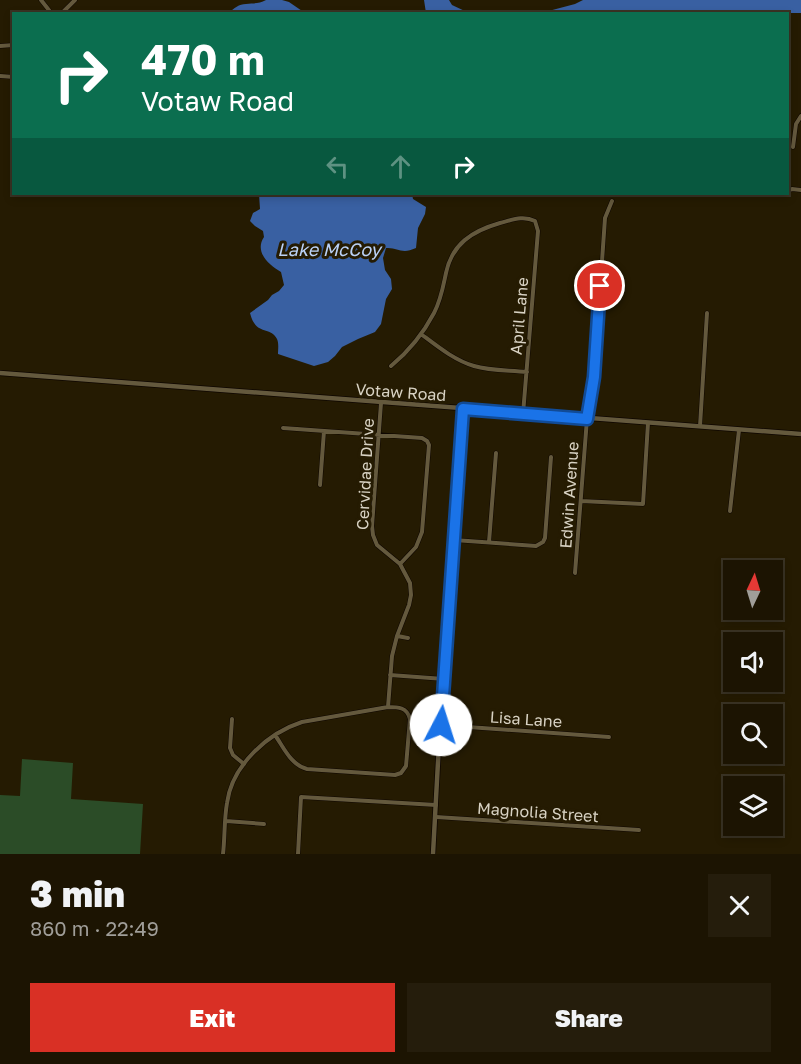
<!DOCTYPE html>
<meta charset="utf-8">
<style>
:root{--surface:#1c1402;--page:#251d0c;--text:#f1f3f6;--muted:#a09e99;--line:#3a3324;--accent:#d93025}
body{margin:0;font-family:"Golos Text",sans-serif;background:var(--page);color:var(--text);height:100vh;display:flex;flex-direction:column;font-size:22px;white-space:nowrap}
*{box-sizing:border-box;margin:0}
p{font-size:20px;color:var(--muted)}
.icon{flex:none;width:33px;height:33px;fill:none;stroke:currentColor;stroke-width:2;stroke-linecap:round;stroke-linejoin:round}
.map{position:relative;height:854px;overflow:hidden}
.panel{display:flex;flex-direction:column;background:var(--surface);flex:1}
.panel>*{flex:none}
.banner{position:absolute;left:12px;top:12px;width:777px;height:183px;border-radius:0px;box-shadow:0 3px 9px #0003,0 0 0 2px var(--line);background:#0b6e4f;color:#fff;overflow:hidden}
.needle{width:39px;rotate:4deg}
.buttons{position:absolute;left:723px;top:560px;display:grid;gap:12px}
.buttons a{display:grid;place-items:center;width:60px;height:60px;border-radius:0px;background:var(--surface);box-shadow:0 3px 9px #0003,0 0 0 2px var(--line);font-size:30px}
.pin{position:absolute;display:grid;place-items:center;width:51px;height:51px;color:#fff;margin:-26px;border:3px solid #fff;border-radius:50%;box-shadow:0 2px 6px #0007}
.me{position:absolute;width:66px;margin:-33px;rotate:5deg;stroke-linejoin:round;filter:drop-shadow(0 0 4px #0008)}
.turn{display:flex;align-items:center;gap:21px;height:126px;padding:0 30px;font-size:27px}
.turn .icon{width:78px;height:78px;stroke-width:2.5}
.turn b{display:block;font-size:42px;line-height:51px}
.lanes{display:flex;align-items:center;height:57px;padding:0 30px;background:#0003;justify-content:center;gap:30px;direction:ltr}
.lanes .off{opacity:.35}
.round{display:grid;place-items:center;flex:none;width:63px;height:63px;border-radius:0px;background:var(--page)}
.headline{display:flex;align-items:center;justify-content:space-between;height:102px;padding:0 30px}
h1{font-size:36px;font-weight:800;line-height:45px}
.primary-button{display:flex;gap:12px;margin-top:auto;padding:12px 30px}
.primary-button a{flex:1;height:69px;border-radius:0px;background:var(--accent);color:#fff;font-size:24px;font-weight:800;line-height:69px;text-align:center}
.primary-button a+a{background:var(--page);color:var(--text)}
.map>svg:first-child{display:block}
</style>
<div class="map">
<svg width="801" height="854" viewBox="0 0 801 854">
<rect width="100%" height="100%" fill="#251b02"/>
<path fill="#2b4c27" d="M22 759 73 763 71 799 143 804 140 854H0V795L20 796Z"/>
<path fill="#3960a2" d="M266 0H282L289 2 305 13H229C234 8 239 4 246 4 254 3 259 4 266 0Z
M424 0H449L452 5 469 13H426Z
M583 0H801V13H541L575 4Z
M259 194H412L413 199 426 207 425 214 418 228 416 248C401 255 398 247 386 248L383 258 385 270 391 279 392 289 386 299 381 324 375 332 358 339 342 347 335 356 328 362 314 366 278 354C278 350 279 343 277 339 270 325 256 337 250 313L268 300 272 295 279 291 284 285 281 272C269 265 254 252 264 237L263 231 255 226 250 221 253 213 260 209Z"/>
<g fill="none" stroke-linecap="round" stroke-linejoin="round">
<defs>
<path id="minor" d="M41 0 52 14
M61 14 75 0
M0 46 14 45
M0 76 14 77
M793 147 796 124 801 116
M788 191 792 189 801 190
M421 334C437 346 454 360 474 366 491 371 509 370 527 372
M391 366C408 352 424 332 434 313 441 300 443 287 446 273 452 244 472 231 500 223 512 220 523 215 535 221L538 231 523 414
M381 403 372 526 373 535 377 545 400 564 410 583 411 595 409 605 397 636 392 656 388 707
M700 426 707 313
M283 428 422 438 427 441 429 445 422 532 416 547 400 564
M320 485 324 431
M581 501 643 504 648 423
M730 511 739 430
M454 540 536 546 543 542 545 538 551 457
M489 542 496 453
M575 573 587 419 594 377 605 218 612 201
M397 636 408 638
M390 675 444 679
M232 719 230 748 233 755 244 764
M440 725 609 737
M436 817 639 830
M226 821 264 824
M223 854C225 837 224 820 227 803 232 765 268 733 302 722L388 707C398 707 407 707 410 719L406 766 401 773 395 775 307 769C291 765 284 748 275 735
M298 854 301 797 436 805"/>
<path id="tertiary" d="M0 373 801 434
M433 854 440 725 463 409"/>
</defs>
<use href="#minor" stroke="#0e0600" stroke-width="5"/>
<use href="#tertiary" stroke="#0e0600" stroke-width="6"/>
<use href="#minor" stroke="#64593d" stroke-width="4"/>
<use href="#tertiary" stroke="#64593d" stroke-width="4.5"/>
</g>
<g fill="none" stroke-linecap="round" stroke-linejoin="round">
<defs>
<path id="route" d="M441 725 463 409 587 419 594 377 600 286"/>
</defs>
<use href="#route" stroke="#114b97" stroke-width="15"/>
<use href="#route" stroke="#1a73e8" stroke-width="10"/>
</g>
<g text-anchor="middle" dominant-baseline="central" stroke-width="6" stroke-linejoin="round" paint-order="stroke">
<g font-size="16" fill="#d8d2c3" stroke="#251b02">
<text transform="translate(519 316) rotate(-85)">April Lane</text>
<text transform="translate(401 392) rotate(4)">Votaw Road</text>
<text transform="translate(365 474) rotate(-87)">Cervidae Drive</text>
<text transform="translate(569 495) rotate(-86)">Edwin Avenue</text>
<text transform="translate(526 719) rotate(4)">Lisa Lane</text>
<text transform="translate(538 812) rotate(4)">Magnolia Street</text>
</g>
<g font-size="18" font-style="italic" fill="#bad1f6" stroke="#251b02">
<text x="329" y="249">Lake McCoy</text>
</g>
</g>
</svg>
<div class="buttons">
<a><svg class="needle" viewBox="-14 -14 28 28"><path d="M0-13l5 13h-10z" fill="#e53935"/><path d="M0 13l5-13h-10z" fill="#a09e99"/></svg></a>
<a><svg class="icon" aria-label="sound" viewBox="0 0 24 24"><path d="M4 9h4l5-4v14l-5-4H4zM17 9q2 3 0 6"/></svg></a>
<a><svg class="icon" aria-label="search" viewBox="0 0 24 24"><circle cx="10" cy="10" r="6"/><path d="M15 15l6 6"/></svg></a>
<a><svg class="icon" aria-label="layers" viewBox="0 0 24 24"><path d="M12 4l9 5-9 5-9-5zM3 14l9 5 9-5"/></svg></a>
</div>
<div class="pin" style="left:600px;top:286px;background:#d93025"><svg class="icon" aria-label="arrive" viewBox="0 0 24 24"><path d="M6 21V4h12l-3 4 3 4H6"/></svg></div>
<svg class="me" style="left:441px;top:725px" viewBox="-20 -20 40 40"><circle r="19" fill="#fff"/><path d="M0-13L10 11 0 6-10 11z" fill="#1a73e8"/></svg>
<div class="banner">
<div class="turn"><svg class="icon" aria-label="right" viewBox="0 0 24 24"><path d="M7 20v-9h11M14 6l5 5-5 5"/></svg><div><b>470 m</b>Votaw Road</div></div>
<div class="lanes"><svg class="icon off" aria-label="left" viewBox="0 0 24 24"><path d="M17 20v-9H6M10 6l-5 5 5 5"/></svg><svg class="icon off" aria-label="ahead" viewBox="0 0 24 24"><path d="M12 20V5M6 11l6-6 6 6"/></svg><svg class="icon" aria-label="right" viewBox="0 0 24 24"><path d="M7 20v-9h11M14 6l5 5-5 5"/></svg></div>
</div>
</div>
<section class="panel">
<div class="headline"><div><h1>3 min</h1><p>860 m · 22:49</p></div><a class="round"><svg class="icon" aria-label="close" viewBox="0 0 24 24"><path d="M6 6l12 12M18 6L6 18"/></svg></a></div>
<div class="primary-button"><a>Exit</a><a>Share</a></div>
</section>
